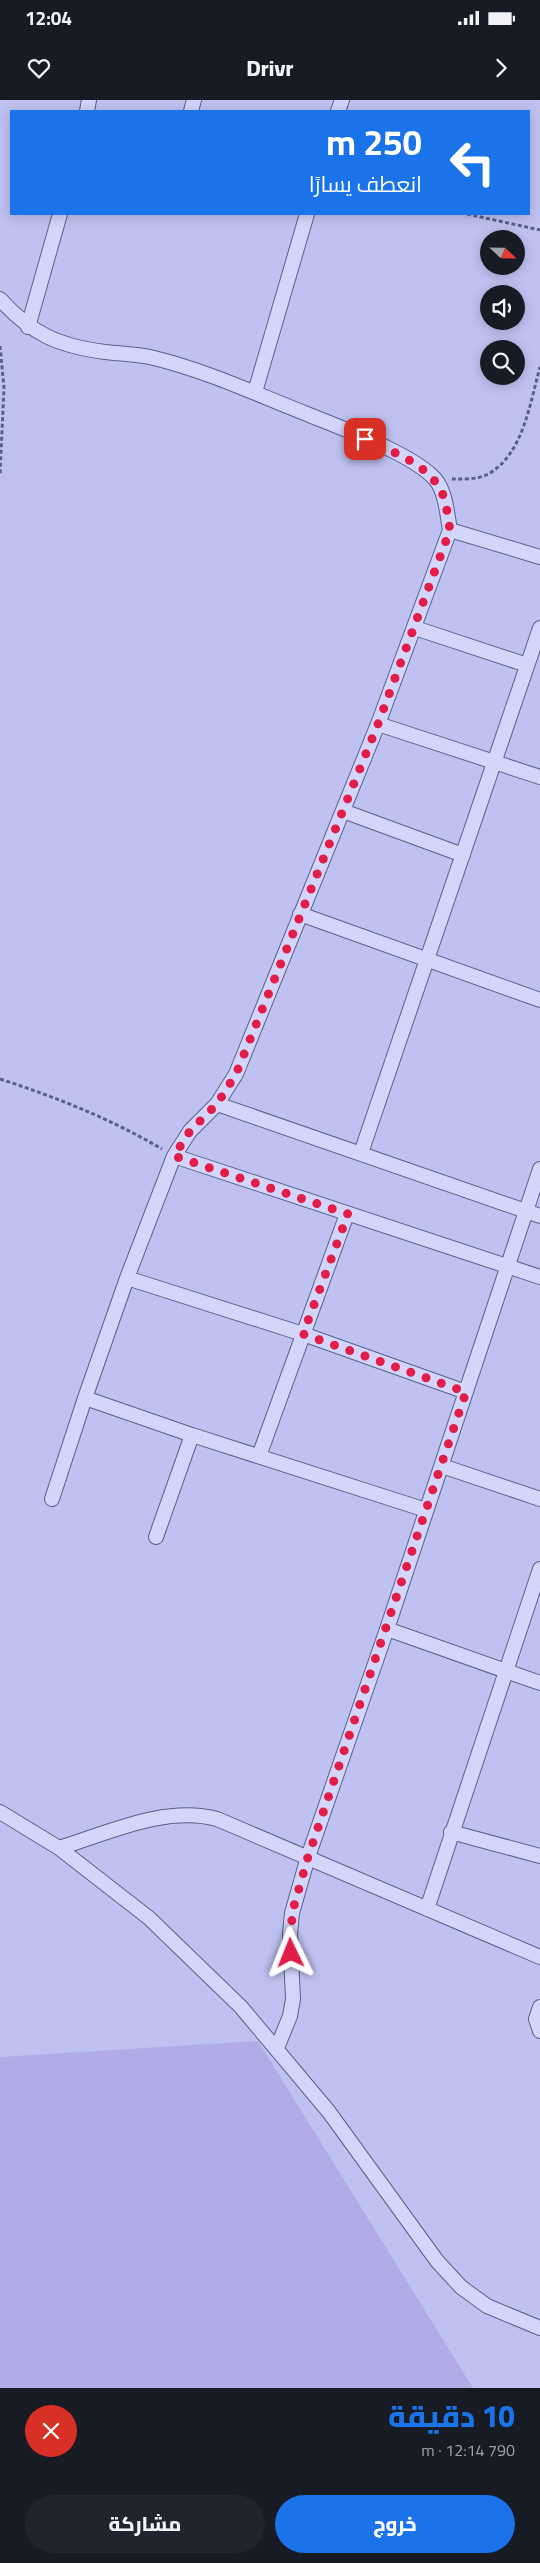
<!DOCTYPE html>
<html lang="ar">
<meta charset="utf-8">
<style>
:root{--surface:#171b24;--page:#20242c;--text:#f1f3f6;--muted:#9ea1a6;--accent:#1a73e8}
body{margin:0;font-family:Georgia,Cairo,serif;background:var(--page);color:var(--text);direction:rtl;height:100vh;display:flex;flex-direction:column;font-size:19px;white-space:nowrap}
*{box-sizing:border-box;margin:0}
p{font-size:16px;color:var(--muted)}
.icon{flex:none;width:28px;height:28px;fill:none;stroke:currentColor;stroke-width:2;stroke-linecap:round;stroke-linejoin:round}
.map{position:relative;height:2288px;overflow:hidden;direction:ltr}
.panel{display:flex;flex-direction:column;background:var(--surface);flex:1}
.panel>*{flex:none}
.guide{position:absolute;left:10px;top:10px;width:520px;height:105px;border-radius:0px;box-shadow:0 2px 12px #0003;direction:rtl;background:#1a73e8;color:#fff;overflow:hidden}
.needle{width:32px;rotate:112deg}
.tools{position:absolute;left:480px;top:130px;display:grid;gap:10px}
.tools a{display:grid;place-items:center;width:45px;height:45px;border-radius:50%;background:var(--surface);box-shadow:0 2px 12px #0003;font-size:25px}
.pin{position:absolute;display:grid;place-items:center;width:42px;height:42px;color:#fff;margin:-21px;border-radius:10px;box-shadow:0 2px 8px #0006}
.me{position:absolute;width:55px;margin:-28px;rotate:358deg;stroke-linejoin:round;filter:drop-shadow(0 0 4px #0008)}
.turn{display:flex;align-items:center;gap:18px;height:105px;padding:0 25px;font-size:22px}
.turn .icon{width:65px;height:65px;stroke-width:2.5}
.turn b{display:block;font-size:35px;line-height:42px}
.round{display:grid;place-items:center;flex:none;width:52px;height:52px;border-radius:26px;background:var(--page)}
.headline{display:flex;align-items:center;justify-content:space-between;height:85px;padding:0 25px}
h1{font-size:30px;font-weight:800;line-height:38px;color:var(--accent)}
.action{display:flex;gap:10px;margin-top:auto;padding:10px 25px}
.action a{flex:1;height:58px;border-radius:30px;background:var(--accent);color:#fff;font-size:20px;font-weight:800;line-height:58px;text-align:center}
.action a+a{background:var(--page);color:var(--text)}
.status{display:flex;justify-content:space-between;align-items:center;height:35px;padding:0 25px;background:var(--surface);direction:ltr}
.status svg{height:14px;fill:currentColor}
header{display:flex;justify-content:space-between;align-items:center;height:65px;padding:0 25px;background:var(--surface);font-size:22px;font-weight:800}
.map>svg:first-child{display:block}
</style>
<div class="status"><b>12:04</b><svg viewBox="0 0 49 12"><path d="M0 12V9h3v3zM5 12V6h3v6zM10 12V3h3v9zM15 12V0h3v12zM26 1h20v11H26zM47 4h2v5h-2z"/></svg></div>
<header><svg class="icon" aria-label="forward" viewBox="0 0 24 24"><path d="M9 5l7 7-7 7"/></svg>Drivr<svg class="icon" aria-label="heart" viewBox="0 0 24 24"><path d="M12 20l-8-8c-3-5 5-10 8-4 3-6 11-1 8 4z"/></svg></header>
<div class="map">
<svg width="540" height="2288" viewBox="0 0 540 2288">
<rect width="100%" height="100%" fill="#bfc2f1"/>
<path fill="#b1ace7" d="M258 1941 473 2288H0V1957Z"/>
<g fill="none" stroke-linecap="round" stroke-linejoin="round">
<defs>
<path id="street" d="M87 11 89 0
M191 11 194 0
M338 11 342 0
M0 199C31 234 59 246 105 252 121 254 138 254 154 258 207 271 256 294 307 314 339 327 413 354 435 379 446 392 447 414 450 430L378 624 236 974 217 1004 190 1031 174 1056 127 1178 85 1298 52 1399
M28 227 60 114
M255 292 307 114
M450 430 540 457
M415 528 527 565
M378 624 540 677
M343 711 463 755
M300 814 540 900
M217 1004 540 1116
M361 1053 540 528
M174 1056 540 1177
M127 1178 303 1234 466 1292
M85 1298 192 1335 426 1410
M259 1356 347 1114
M442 1366 540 1399
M156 1437 192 1335
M387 1529 540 1583
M0 1712 59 1748C108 1733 166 1705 217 1719L540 1857
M451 1732 540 1756
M59 1748 149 1818 241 1907 329 2012 437 2161 461 2187 487 2206 540 2228
M427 1809 540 1469
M540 1907 536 1919 540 1931
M277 1948 290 1916 293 1899 290 1834 292 1813 308 1757 387 1529 540 1069"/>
</defs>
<use href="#street" stroke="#56628b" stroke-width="16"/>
<path stroke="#56628b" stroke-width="3" stroke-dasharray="4 2.5" stroke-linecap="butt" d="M467 114 540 130
M0 246 4 288 0 374
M452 379C464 379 479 380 490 373 524 352 530 302 540 267
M0 979C58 998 109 1018 162 1049"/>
<use href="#street" stroke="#d3d5fb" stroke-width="14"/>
</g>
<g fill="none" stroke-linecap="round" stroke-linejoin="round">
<path stroke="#e11d48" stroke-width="9" stroke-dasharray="0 16.2" d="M291 1853 292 1813 308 1757 466 1292 303 1234 348 1114 174 1056 190 1031 217 1004 236 974 378 624 450 430C448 419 447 406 443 395 431 365 393 352 365 339"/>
</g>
</svg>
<div class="tools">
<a><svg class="needle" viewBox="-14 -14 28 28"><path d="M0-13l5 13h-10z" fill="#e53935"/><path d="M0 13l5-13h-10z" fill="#9ea1a6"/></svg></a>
<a><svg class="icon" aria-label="sound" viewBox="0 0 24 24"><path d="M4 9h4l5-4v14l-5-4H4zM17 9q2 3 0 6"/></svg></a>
<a><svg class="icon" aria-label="search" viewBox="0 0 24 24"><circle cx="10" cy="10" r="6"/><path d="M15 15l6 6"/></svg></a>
</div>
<div class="pin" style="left:365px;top:339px;background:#d93025"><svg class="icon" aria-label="arrive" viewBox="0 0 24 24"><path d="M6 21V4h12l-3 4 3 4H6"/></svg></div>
<svg class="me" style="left:291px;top:1853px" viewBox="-20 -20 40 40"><path d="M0-17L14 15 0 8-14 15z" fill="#e11d48" stroke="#fff" stroke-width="4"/></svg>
<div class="guide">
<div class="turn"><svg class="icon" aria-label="left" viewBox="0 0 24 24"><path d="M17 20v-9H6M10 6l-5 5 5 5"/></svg><div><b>250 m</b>انعطف يسارًا</div></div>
</div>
</div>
<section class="panel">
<div class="headline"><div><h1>10 دقيقة</h1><p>790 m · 12:14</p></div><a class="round" style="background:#d93025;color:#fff"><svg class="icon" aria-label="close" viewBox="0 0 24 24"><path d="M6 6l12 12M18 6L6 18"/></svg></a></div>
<div class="action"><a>خروج</a><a>مشاركة</a></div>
</section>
